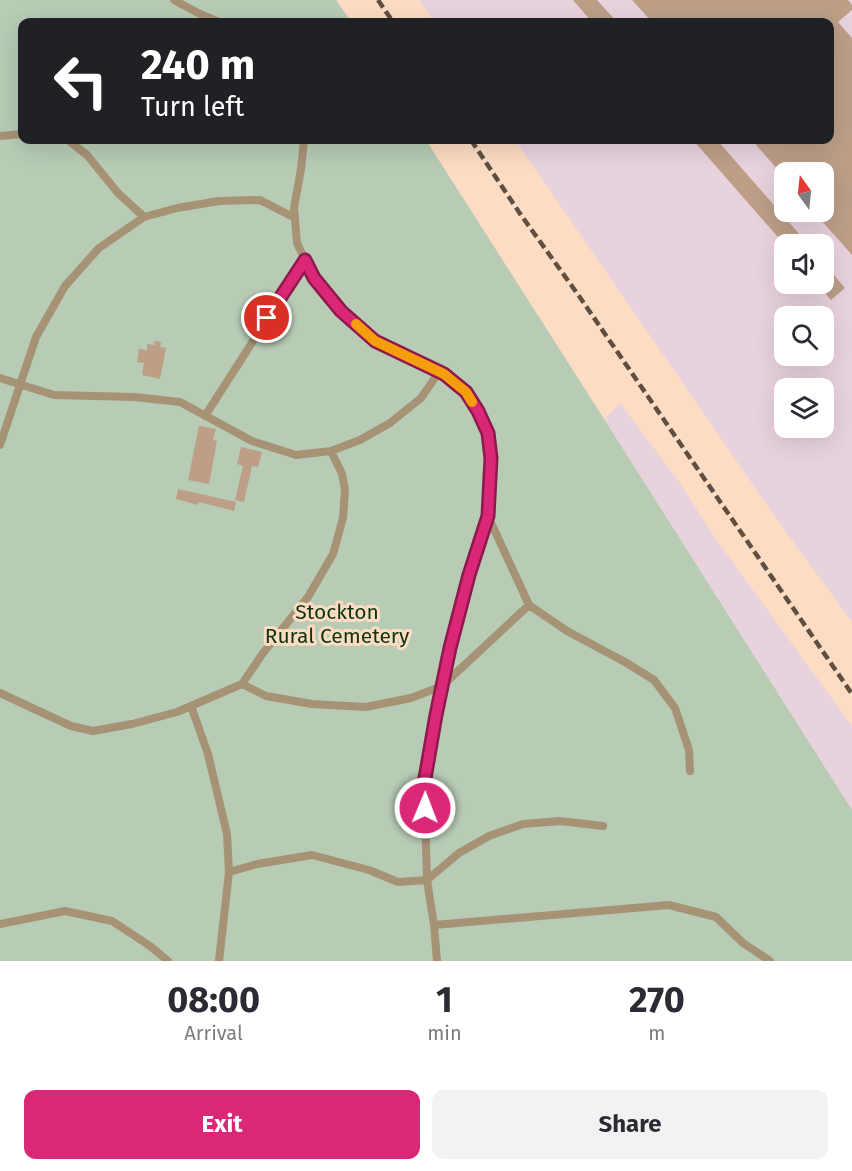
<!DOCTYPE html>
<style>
:root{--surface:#fff;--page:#f2f2f3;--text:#2b2b33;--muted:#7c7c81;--accent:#db2777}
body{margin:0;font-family:"Fira Sans",sans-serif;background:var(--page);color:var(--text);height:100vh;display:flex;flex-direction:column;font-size:22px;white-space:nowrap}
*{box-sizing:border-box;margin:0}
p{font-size:20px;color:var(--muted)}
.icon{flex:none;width:33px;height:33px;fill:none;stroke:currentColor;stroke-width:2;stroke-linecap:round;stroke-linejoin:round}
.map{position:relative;height:961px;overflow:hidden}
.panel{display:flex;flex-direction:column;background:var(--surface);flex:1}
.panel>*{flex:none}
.guide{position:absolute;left:18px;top:18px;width:816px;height:126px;border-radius:12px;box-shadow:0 6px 24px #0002;background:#202124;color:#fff;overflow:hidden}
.needle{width:39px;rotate:345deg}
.fabs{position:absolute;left:774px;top:162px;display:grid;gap:12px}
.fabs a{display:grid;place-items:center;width:60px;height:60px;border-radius:12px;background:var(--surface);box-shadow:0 6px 24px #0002;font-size:30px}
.pin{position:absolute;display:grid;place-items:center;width:51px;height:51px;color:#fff;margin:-26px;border:3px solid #fff;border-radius:50%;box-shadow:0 2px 6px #0007}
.me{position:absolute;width:66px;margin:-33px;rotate:1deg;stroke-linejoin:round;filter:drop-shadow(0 0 4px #0008)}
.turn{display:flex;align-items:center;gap:21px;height:126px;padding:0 24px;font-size:27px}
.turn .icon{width:78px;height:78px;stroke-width:2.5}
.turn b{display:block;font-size:42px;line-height:51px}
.eta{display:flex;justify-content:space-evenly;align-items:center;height:102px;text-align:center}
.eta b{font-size:36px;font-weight:700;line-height:42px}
.primary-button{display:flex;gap:12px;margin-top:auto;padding:12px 24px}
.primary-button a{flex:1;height:69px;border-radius:12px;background:var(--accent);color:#fff;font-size:24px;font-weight:700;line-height:69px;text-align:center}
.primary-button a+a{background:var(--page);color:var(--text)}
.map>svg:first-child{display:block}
</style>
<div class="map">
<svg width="852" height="961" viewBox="0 0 852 961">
<rect width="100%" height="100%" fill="#fcdcc3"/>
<path fill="#e8d2de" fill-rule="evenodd" d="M419 0H852V622L778 521 515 140H830V22H435ZM784 172H824V212H784ZM784 244H824V284H784ZM784 316H824V356H784ZM784 388H824V428H784Z
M620 403 680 483 715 538 852 726V810L604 419Z"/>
<path fill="#b7cbb5" d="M0 0H336L351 22H22V140H426L604 419 852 810V961H0Z"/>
<path fill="#bd9f88" d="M573 0H597L617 22H592Z
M632 0H848L852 5V10L838 22 852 38V255L814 212H824V172H784V177L752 140H830V22H652Z
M693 140H717L808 244H784Z
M824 263 845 288 831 300 817 284H824Z
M155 341 161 342 160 347 166 348 160 379 142 375 144 363 137 362 139 349 147 350V344L154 345Z
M199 426 216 429 213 440 217 441 209 484 188 480Z
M241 447 262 452 258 467 252 466 244 502 235 500 243 466 237 464Z
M178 489 236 502 234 511 199 502 198 505 176 499Z"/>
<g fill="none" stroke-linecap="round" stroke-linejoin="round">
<path stroke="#a69376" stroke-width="8" d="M174 0 200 14 219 22
M0 136 22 134
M68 140 87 155 118 193 144 217
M304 140 301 169 294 208 297 243 313 277 341 311 375 341 444 374 466 392 478 411 488 433 491 458 488 516 469 575 450 648 436 715 424 784 427 880 434 925 437 961
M0 378 54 395 134 397 180 402 252 441 296 455 331 451 360 440 390 423 421 398 439 372
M205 416 305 260
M0 445 36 337 65 286 99 248 144 217 177 208 219 201 260 200 295 218
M488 516 529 605 567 631 625 662 654 680 675 708 689 750 690 771
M242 684 266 696 312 704 366 707 411 698 442 686 529 605
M0 693 71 726 93 731 132 724 177 712 242 684 263 653 308 597 333 554 343 518 345 490 342 474 331 451
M191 706 208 754 227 834 229 872 219 961
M229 872 257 864 312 855 369 870 398 882 427 880 459 853 489 836 523 824 560 821 603 826
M0 924 65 911 112 921 150 946 168 961
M434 925 669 905 716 917 743 943 770 961"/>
<path stroke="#604f41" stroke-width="4.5" stroke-dasharray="9 4.5" stroke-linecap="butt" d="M378 0 393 22
M471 140 521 215 579 296 852 694"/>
</g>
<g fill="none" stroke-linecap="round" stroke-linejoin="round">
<defs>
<path id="route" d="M267 318 305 260 314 278 341 311 375 341 444 374 466 392 478 411 488 433 491 458 488 516 469 575 450 648 436 715 424 784 425 808"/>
</defs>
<use href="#route" stroke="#8e194d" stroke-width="15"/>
<use href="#route" stroke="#db2777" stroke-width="10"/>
<path stroke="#f59e0b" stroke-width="10" d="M356 324 375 341 444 374 466 392 472 402"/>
</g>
<g text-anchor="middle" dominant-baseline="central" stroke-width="6" stroke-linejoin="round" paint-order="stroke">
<g font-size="21" fill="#0f340f" stroke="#fcdcc3">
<text x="337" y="612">Stockton<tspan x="337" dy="24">Rural Cemetery</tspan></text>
</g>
</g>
</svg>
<div class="fabs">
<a><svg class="needle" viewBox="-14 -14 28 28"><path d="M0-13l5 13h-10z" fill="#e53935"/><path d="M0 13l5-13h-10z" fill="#7c7c81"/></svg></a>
<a><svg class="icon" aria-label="sound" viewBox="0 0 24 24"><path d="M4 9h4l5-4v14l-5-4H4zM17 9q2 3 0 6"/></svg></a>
<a><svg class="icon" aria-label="search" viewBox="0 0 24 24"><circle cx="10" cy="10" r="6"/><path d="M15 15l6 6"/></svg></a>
<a><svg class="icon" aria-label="layers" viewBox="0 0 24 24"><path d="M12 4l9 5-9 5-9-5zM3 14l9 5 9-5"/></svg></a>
</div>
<div class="pin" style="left:267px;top:318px;background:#d93025"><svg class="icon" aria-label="arrive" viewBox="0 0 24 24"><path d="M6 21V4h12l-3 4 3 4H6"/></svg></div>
<svg class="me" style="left:425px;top:808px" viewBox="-20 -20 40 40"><circle r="17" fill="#db2777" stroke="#fff" stroke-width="3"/><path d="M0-11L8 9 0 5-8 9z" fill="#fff"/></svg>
<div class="guide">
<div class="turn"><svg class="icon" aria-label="left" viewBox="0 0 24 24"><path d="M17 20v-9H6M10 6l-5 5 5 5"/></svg><div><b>240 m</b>Turn left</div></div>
</div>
</div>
<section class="panel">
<div class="eta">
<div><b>08:00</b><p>Arrival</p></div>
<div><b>1</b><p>min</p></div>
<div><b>270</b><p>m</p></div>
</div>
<div class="primary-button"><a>Exit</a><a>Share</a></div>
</section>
